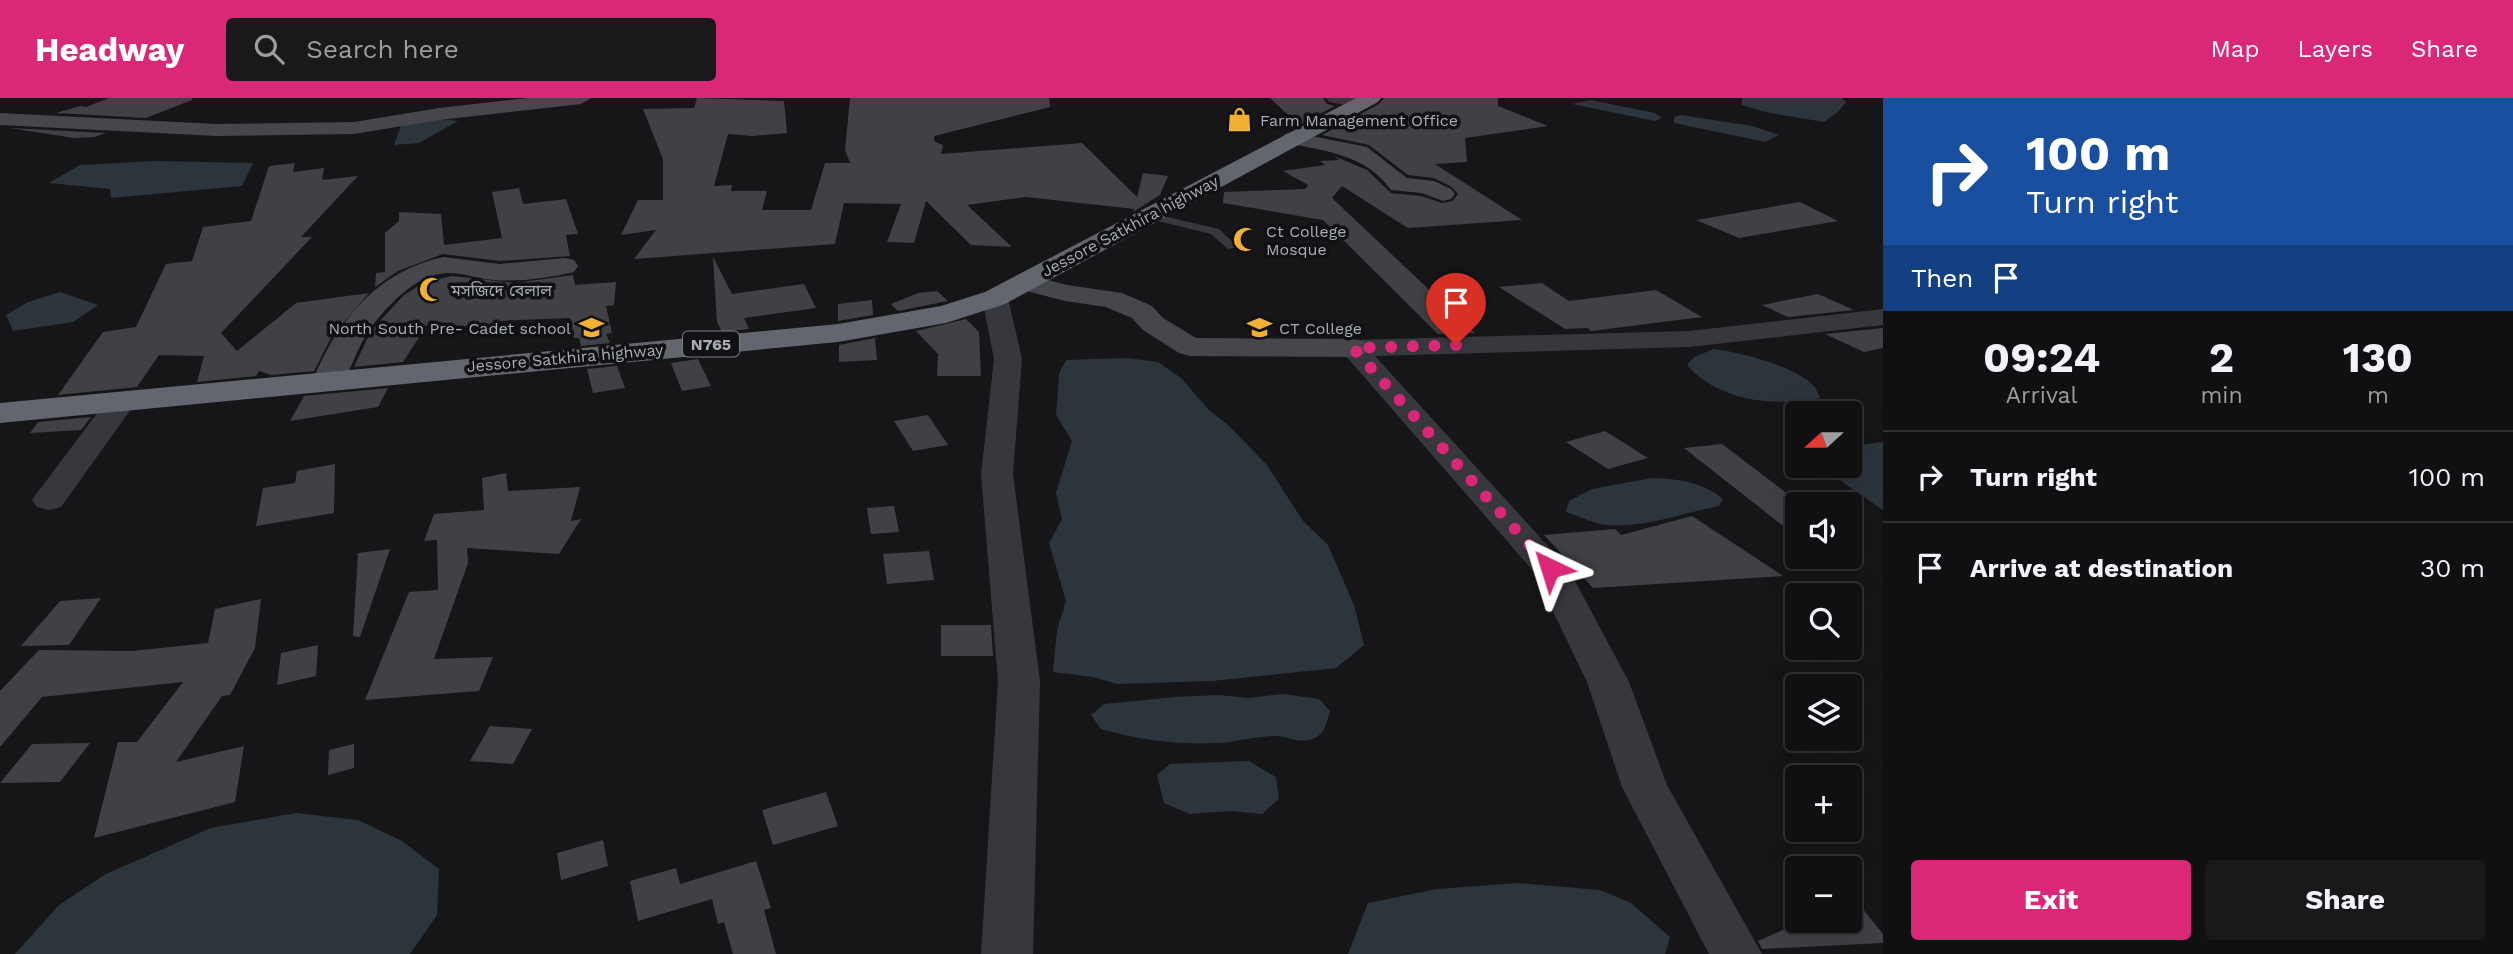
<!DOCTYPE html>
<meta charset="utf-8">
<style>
:root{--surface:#101012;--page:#19191b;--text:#f1f3f6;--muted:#9c9d9f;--line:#303032;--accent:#db2777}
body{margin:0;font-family:"Work Sans","Noto Sans Bengali",sans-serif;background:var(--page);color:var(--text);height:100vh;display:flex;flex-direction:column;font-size:26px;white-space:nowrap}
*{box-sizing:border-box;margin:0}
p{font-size:23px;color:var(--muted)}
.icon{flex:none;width:38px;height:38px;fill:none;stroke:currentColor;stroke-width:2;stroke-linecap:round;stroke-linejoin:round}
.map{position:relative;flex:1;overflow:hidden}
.panel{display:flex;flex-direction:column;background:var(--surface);width:630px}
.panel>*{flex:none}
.guide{background:#1a4fa0;color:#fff;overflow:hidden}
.needle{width:46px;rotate:249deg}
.fabs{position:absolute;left:1785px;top:303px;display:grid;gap:14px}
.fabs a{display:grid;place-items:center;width:77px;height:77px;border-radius:7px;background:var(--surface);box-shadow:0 7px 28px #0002,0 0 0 2px var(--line);font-size:35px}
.pin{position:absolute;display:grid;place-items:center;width:60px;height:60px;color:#fff;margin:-72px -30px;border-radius:50% 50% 50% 0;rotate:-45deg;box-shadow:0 0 7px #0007}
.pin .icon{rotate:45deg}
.me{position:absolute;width:77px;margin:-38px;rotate:319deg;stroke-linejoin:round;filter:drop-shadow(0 0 5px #0008)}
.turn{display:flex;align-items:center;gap:24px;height:147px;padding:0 28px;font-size:32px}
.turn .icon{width:91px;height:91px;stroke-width:2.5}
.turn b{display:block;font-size:49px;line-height:60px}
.then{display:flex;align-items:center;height:66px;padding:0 28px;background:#0003;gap:14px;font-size:26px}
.eta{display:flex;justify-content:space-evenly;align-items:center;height:119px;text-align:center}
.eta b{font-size:42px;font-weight:700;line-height:49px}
.primary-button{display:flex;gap:14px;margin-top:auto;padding:14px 28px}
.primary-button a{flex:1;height:80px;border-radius:7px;background:var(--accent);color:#fff;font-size:28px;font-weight:700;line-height:80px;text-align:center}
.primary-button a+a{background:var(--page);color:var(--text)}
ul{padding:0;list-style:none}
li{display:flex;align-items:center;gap:21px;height:91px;padding:0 28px;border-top:2px solid var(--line)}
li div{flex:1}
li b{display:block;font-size:26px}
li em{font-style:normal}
header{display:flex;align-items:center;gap:42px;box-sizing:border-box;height:98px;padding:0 35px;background:var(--accent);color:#fff}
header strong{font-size:33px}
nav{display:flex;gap:38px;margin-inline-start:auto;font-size:24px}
.search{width:490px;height:63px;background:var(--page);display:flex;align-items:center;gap:18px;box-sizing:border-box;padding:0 24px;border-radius:7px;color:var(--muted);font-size:26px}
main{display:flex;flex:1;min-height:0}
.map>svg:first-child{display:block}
</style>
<header>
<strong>Headway</strong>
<div class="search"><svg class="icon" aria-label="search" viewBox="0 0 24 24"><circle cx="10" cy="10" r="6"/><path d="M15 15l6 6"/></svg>Search here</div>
<nav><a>Map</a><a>Layers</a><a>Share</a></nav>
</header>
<main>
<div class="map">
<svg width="1883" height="856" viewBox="0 0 1883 856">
<rect width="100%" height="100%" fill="#161618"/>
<path fill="#2c353c" d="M1742 0H1842L1846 4 1839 13 1824 24 1765 14 1742 7Z
M1590 2 1655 15 1662 20 1655 23 1572 6Z
M1681 17 1752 28 1779 37 1765 44 1674 25V19Z
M433 20 458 23 419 45 394 47 402 24Z
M155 63 253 65 242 88 111 100 110 91 49 85 80 67Z
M60 194 98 207 73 224 13 233 6 217 28 204Z
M1714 251C1741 254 1792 268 1812 286 1816 289 1818 296 1820 300 1776 309 1719 304 1687 267L1694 259Z
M1126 260 1158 264 1181 280 1209 312 1228 327 1267 367 1303 423 1328 447 1354 507 1364 547 1336 570 1212 583 1117 586 1093 579 1053 574 1057 532 1066 503 1049 445 1062 421 1056 395 1072 343 1056 317 1059 276 1066 262Z
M1883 344V412L1845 386 1825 368H1850V348Z
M1652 380C1679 381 1702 384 1723 401L1719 408C1682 415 1646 430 1607 427 1594 426 1579 418 1566 414L1569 403 1592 391Z
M1283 596 1319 601 1330 613C1327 623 1325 636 1315 640 1301 646 1292 640 1278 638 1263 637 1236 644 1219 645 1179 647 1139 642 1101 631L1091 617 1104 606 1175 599 1219 597 1248 600Z
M1249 663 1276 679 1279 701 1262 716 1230 713 1190 716 1164 705 1157 677 1170 666Z
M296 715 358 722 402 743 439 771 437 817 410 856H15L59 807 106 776 211 730Z
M1518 785 1600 792 1631 805 1670 839 1665 856H1348L1368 805 1437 791Z"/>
<path fill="#404145" d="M109 0H192V2L146 20 56 15 80 8 86 9Z
M697 0 784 3 787 35 752 38 728 36 714 88 732 87 731 93H767L762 112H811L825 65H850L845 52 850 0H1049L1050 9 934 38 935 44 943 47 941 56 1082 45 1137 99 1143 75 1168 78 1160 97 1133 114 1134 111 1026 99 967 107 1012 149 971 147 926 103 914 145 887 144 901 106 844 105 835 146 634 161 656 132 621 137 638 102H663V61L643 11 694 10Z
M1270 0H1323L1327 6 1335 8 1299 27Z
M1384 0H1498V8L1548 28 1465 40 1467 64 1435 66 1522 122 1408 130 1342 88 1332 100 1475 235 1438 236 1323 122 1223 105 1224 94 1305 91 1308 87 1283 73 1325 67 1320 63 1339 62 1334 58 1367 72 1391 95 1421 98 1442 105 1453 103 1458 96 1452 89 1434 80 1408 77 1369 47 1322 37 1379 6Z
M10 30 106 35 94 39 74 40Z
M295 65 293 74 324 70 322 82 358 78 301 139H312L221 235 237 253 296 205 369 195 332 238 314 273 271 277 259 273 256 278 197 284 204 258 159 257 137 289 58 297 103 234 136 229 166 166 192 163 203 129 251 123 269 68Z
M519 90 523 106 566 101 578 136 566 137 570 158 500 163 443 156 398 173 375 189 376 175 385 174V135L399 123V114L441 116 444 147 502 140 492 94Z
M1800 104 1838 123 1739 140 1696 122Z
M713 159 732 196 804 186 816 210 744 220 749 231 722 234 717 224Z
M573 177 575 187 616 184 614 207 606 208 612 235 606 236 610 245 581 248 579 240H574L570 220 499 223 494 229 427 227 403 264 354 269 368 239 379 224 404 197 425 184 452 178 514 185Z
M1542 185 1569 203 1656 192 1702 219 1591 233 1587 230 1565 231 1499 189Z
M937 193 948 203 898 213 891 206 918 195Z
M1818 196 1854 212 1788 219 1762 207Z
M872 202 873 217 838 223V206Z
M966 221 979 234 981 278H937L938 256 916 233Z
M1883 230V250L1864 254 1825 236Z
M875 240 877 262 839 264V247Z
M698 261 711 288 682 293 671 265Z
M617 268 625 290 593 295 587 271Z
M388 290 378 309 290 323 304 298Z
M928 317 948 347 913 353 894 323Z
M91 319 81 332 30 335 38 324Z
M1605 333 1648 360 1608 371 1566 344Z
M1722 346 1797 403V439L1684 350Z
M335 366 334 415 256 428 263 390 295 385 297 373Z
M506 375 508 393 580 389 571 423 581 421 559 456 467 450 468 465 434 561 493 559 479 593 365 602 409 494 438 492 437 442 424 443 434 416 484 412 482 380Z
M894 408 899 434 871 436 867 410Z
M1692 418 1783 478 1593 490 1544 437 1615 431 1621 437Z
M390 451 360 539 353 538 358 455Z
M929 453 934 482 887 486 883 456Z
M101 500 69 547 21 548 60 503Z
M261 501 255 550 230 597 222 598 176 664 244 648 235 704 94 740 118 644H137L183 584 42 599 0 649V593L39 552 132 553 208 545 215 511Z
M941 527H991L993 558H941Z
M318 547 316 578 277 587 281 555Z
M490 628 532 631 513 666 470 663Z
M90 645 60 684 0 685 32 646Z
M354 646V670L328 677 329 652Z
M826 694 838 728 773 747 762 712Z
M603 742 608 768 561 782 557 755Z
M756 763 771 810 764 812 776 856H733L724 824 718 826 712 801 638 823 630 783 676 770 680 786Z
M1850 795 1883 836V845L1762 851 1758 843 1805 822H1850Z"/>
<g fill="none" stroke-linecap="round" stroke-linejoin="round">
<path fill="#37383d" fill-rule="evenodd" d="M1150 115 1219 131 1238 149 1228 151 1211 136 1146 120V116Z"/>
<path fill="#37383d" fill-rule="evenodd" d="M1326 0H1362L1370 5 1361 10 1329 4Z
M995 192 1004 195 1008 200 1022 261 1013 376 1040 583 1033 856H981L998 583 981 376 994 261 982 200 986 195Z
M1883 211V227L1689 249 1375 258 1568 470 1629 584 1667 687 1762 856H1709L1622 689 1587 584 1534 474 1339 250 1343 244 1353 242 1689 233Z
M121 295 132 298 136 304 61 409 49 412 37 409 32 402 37 395 110 298Z"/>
<path fill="#45474d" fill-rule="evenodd" d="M529 0H591L581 6 439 22 354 36 216 38 0 27V15L216 26 354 24 439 10Z
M1292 34 1367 49 1407 80 1434 83 1451 91 1455 96 1451 101 1443 103 1422 95 1391 92C1365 55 1324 54 1285 44L1282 40 1285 36Z
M444 159 500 166 565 160 574 162 578 168 574 174C549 180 520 184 494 182 478 181 462 174 446 175 415 177 387 208 370 231 357 249 352 271 340 289L329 292 318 289 313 282C337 222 379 172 444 159Z
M1025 176 1067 187 1122 195 1152 208 1163 220 1196 240 1353 241 1364 244 1368 250 1364 256 1353 259 1190 258 1179 255 1143 232 1132 220 1106 209 1065 203 1015 190 1011 184 1015 178Z"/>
<path fill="#63666e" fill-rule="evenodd" d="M1356 0H1381L1378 4 1005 206 946 225 838 244 0 325V305L838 226 941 208 985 194Z"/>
</g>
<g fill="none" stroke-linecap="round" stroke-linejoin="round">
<path stroke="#db2777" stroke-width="12" stroke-dasharray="0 21.6" d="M1456 247 1353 250 1550 470"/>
</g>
<defs>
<symbol id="shop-bare" viewBox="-9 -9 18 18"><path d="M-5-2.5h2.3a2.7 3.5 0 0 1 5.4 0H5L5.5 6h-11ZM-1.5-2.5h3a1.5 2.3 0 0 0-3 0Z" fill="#f2b134" stroke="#111113" stroke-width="2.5" paint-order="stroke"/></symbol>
<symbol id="mosque-bare" viewBox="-9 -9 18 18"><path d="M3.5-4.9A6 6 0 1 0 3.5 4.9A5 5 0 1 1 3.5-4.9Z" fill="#f2b134" stroke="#111113" stroke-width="2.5" paint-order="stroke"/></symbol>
<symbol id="school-bare" viewBox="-9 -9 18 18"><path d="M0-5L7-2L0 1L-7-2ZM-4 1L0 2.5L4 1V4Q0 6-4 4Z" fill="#f2b134" stroke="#111113" stroke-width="2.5" paint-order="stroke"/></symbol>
<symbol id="university-bare" viewBox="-9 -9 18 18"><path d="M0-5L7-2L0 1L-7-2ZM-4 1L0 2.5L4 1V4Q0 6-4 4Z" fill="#f2b134" stroke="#111113" stroke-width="2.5" paint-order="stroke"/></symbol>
</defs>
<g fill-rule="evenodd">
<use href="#shop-bare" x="1222" y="4" width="35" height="35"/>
<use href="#mosque-bare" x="1228" y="124" width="35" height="35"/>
<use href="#mosque-bare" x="414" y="174" width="35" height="35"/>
<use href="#school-bare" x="574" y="212" width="35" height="35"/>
<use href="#university-bare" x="1242" y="212" width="35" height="35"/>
</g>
<g text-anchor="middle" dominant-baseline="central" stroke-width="7" stroke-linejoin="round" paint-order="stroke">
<g font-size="16" fill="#a8adb8" stroke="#111113" text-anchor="start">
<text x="1260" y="22">Farm Management Office</text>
<text x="1266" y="133">Ct College<tspan x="1266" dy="18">Mosque</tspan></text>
<text x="451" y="192">মসজিদে বেলাল</text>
<text x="571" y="230" text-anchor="end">North South Pre- Cadet school</text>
<text x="1279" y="230">CT College</text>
</g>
<g font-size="16" fill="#a8adb8" stroke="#111113">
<text transform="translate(1130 128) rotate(-28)">Jessore Satkhira highway</text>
<text transform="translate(565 260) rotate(-5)">Jessore Satkhira highway</text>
</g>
<rect fill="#111113" stroke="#7b7e86" stroke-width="2" x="683" y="233.5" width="56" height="25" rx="5"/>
<g font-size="16" font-weight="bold" fill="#a8adb8">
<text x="711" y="246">N765</text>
</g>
</g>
</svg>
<div class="fabs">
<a><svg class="needle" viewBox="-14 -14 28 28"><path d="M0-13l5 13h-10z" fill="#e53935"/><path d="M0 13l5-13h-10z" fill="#9c9d9f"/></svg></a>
<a><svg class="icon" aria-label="sound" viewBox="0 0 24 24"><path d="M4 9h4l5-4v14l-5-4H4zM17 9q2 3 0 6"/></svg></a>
<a><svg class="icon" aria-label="search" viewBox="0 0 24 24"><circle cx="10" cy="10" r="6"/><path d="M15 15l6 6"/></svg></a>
<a><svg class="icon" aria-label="layers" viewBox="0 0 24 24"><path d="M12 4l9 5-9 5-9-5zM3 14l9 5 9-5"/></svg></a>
<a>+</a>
<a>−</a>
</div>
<div class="pin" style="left:1456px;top:247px;background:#d93025"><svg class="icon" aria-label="arrive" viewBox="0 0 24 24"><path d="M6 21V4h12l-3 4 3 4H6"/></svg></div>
<svg class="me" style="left:1550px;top:470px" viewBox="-20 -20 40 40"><path d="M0-17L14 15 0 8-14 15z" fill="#db2777" stroke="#fff" stroke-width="4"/></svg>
</div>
<section class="panel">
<div class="guide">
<div class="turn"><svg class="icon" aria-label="right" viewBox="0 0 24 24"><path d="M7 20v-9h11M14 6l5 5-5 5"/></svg><div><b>100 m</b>Turn right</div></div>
<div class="then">Then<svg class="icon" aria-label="arrive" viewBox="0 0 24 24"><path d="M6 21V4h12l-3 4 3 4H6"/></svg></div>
</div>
<div class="eta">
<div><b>09:24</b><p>Arrival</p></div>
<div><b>2</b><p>min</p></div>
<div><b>130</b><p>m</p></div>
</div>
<ul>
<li><svg class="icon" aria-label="right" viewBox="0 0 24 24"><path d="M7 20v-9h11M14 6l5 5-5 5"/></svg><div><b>Turn right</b></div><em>100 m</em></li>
<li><svg class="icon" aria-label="arrive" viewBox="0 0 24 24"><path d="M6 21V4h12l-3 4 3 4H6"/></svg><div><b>Arrive at destination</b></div><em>30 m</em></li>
</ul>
<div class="primary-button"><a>Exit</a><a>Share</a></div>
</section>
</main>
